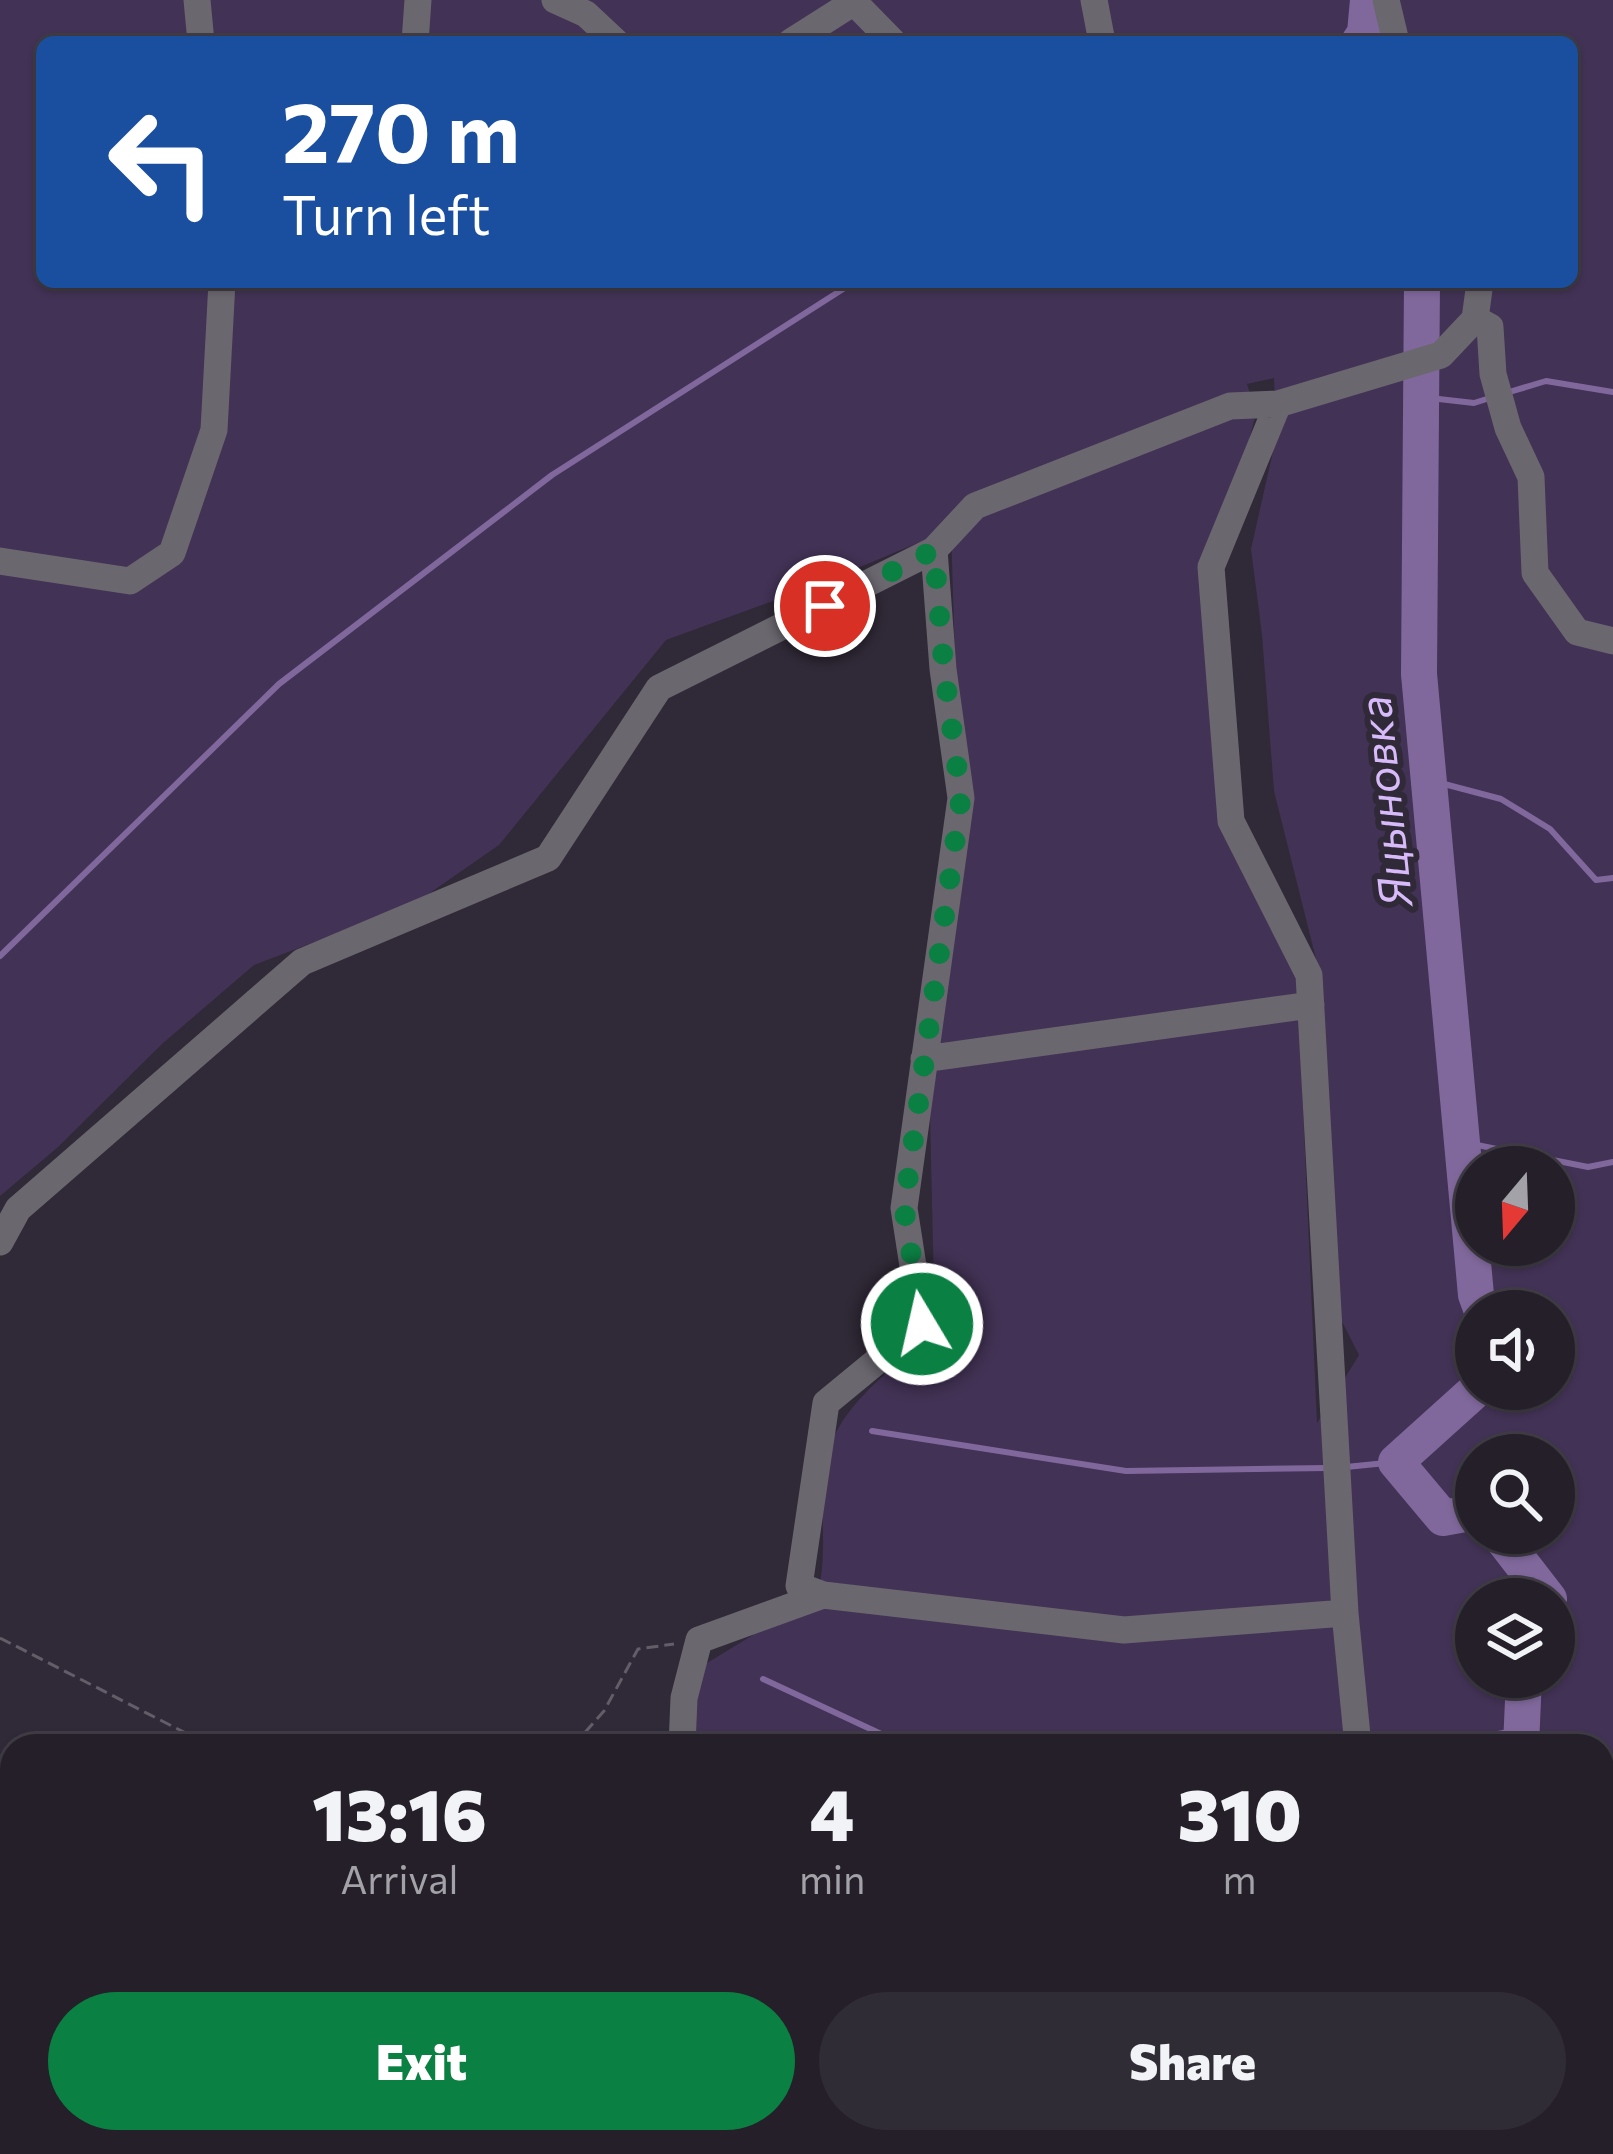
<!DOCTYPE html>
<meta charset="utf-8">
<style>
:root{--surface:#241f29;--page:#302c35;--text:#f1f3f6;--muted:#a3a2a8;--line:#413d46;--accent:#0b8043}
body{margin:0;font-family:Commissioner,sans-serif;background:var(--page);color:var(--text);height:100vh;display:flex;flex-direction:column;font-size:45px;white-space:nowrap}
*{box-sizing:border-box;margin:0}
p{font-size:39px;color:var(--muted)}
.icon{flex:none;width:66px;height:66px;fill:none;stroke:currentColor;stroke-width:2;stroke-linecap:round;stroke-linejoin:round}
.map{position:relative;flex:1;overflow:hidden}
.panel{position:absolute;left:0px;top:1734px;width:1614px;height:420px;display:flex;flex-direction:column;background:var(--surface);border-radius:36px 36px 0 0;box-shadow:0 3px 9px #0004,0 0 0 3px var(--line)}
.panel>*{flex:none}
.top-card{position:absolute;left:36px;top:36px;width:1542px;height:252px;border-radius:18px;box-shadow:0 3px 9px #0004,0 0 0 3px var(--line);background:#1a4fa0;color:#fff;overflow:hidden}
.needle{width:78px;rotate:199deg}
.buttons{position:absolute;left:1455px;top:1146px;display:grid;gap:24px}
.buttons a{display:grid;place-items:center;width:120px;height:120px;border-radius:50%;background:var(--surface);box-shadow:0 3px 9px #0004,0 0 0 3px var(--line);font-size:60px}
.pin{position:absolute;display:grid;place-items:center;width:102px;height:102px;color:#fff;margin:-51px;border:6px solid #fff;border-radius:50%;box-shadow:0 3px 12px #0007}
.me{position:absolute;width:132px;margin:-66px;rotate:351deg;stroke-linejoin:round;filter:drop-shadow(0 0 9px #0008)}
.turn{display:flex;align-items:center;gap:42px;height:252px;padding:0 48px;font-size:54px}
.turn .icon{width:156px;height:156px;stroke-width:2.5}
.turn b{display:block;font-size:84px;line-height:102px}
.eta{display:flex;justify-content:space-evenly;align-items:center;height:204px;text-align:center}
.eta b{font-size:72px;font-weight:800;line-height:84px}
.button{display:flex;gap:24px;margin-top:auto;padding:24px 48px}
.button a{flex:1;height:138px;border-radius:72px;background:var(--accent);color:#fff;font-size:48px;font-weight:800;line-height:138px;text-align:center}
.button a+a{background:var(--page);color:var(--text)}
.map>svg:first-child{display:block}
</style>
<div class="map">
<svg width="1613" height="2154" viewBox="0 0 1613 2154">
<rect width="100%" height="100%" fill="#302937"/>
<path fill="#423255" fill-rule="evenodd" d="M0 0H1613V1902L1602 1907V1746H695L694 1671 817 1596C828 1556 820 1516 823 1475 829 1411 890 1371 935 1332L930 1115 956 693 951 529 817 585 666 640 499 845 414 904 254 965 162 1044 57 1148 0 1196ZM42 42H1572V282H42ZM1274 378 1276 438 1251 549 1262 635 1274 791 1317 963 1333 1304 1359 1355 1317 1423 1297 973 1247 846 1225 700 1221 551 1256 413 1247 384ZM1476 1167H1554V1245H1476ZM1476 1311H1554V1389H1476ZM1476 1455H1554V1533H1476ZM1476 1599H1554V1677H1476Z
M930 2142H1320L1321 2154H926Z"/>
<g fill="none" stroke-linecap="round" stroke-linejoin="round">
<path stroke="#80689c" stroke-width="6" d="M1506 393 1546 381 1613 392
M1421 397 1474 403 1493 397
M1429 780 1501 799 1550 829 1596 880 1613 878
M0 956 279 684 552 475 854 282
M1462 1142 1588 1167 1613 1162
M872 1431 1126 1471 1327 1468
M1346 1467 1396 1462
M763 1679 907 1746
M1436 1746 1524 1729"/>
<path stroke="#80689c" stroke-width="36" d="M1359 42 1365 33 1368 0
M1422 282 1419 674 1476 1295 1482 1311
M1476 1512 1443 1518 1396 1462 1477 1389
M1498 1533 1549 1599
M1521 1746 1524 1677
M1556 2142 1558 2154"/>
<path stroke="#635d69" stroke-width="3" stroke-dasharray="12 6" stroke-linecap="butt" d="M0 1638 211 1746
M573 1746 604 1711 638 1649 674 1644"/>
<path stroke="#6b676f" stroke-width="27" d="M197 0 201 42
M555 0 586 14 616 42
M852 0 893 42
M1094 0 1102 42
M1386 0 1396 42
M415 42 418 0
M791 42 857 0
M1475 319 1490 327 1493 374 1508 428 1531 477 1535 573 1577 632 1613 641
M1278 404 1211 567 1231 821 1309 975 1345 1613 1358 1746
M0 561 130 581 172 553 214 430 222 282
M924 1059 1311 1005
M0 1242 18 1209 302 962 548 858 659 688 934 550 975 506 1230 406 1278 404 1441 355 1475 319 1480 282
M823 1595 1124 1630 1345 1613
M682 1746 684 1698 699 1640 823 1595 799 1586 826 1403 922 1324 904 1208 961 798 943 669 934 550
M1325 2142 1327 2154
M916 2154 919 2142"/>
</g>
<g fill="none" stroke-linecap="round" stroke-linejoin="round">
<path stroke="#0b8043" stroke-width="21" stroke-dasharray="0 37.8" d="M825 606 934 550 944 669 961 798 904 1208 922 1324"/>
</g>
<g text-anchor="middle" dominant-baseline="central" stroke-width="12" stroke-linejoin="round" paint-order="stroke">
<g font-size="45" font-style="italic" fill="#d7baf9" stroke="#302937">
<text transform="translate(1383 802) rotate(-96)">Яцыновка</text>
</g>
</g>
</svg>
<div class="buttons">
<a><svg class="needle" viewBox="-14 -14 28 28"><path d="M0-13l5 13h-10z" fill="#e53935"/><path d="M0 13l5-13h-10z" fill="#a3a2a8"/></svg></a>
<a><svg class="icon" aria-label="sound" viewBox="0 0 24 24"><path d="M4 9h4l5-4v14l-5-4H4zM17 9q2 3 0 6"/></svg></a>
<a><svg class="icon" aria-label="search" viewBox="0 0 24 24"><circle cx="10" cy="10" r="6"/><path d="M15 15l6 6"/></svg></a>
<a><svg class="icon" aria-label="layers" viewBox="0 0 24 24"><path d="M12 4l9 5-9 5-9-5zM3 14l9 5 9-5"/></svg></a>
</div>
<div class="pin" style="left:825px;top:606px;background:#d93025"><svg class="icon" aria-label="arrive" viewBox="0 0 24 24"><path d="M6 21V4h12l-3 4 3 4H6"/></svg></div>
<svg class="me" style="left:922px;top:1324px" viewBox="-20 -20 40 40"><circle r="17" fill="#0b8043" stroke="#fff" stroke-width="3"/><path d="M0-11L8 9 0 5-8 9z" fill="#fff"/></svg>
<div class="top-card">
<div class="turn"><svg class="icon" aria-label="left" viewBox="0 0 24 24"><path d="M17 20v-9H6M10 6l-5 5 5 5"/></svg><div><b>270 m</b>Turn left</div></div>
</div>
<section class="panel">
<div class="eta">
<div><b>13:16</b><p>Arrival</p></div>
<div><b>4</b><p>min</p></div>
<div><b>310</b><p>m</p></div>
</div>
<div class="button"><a>Exit</a><a>Share</a></div>
</section>
</div>
